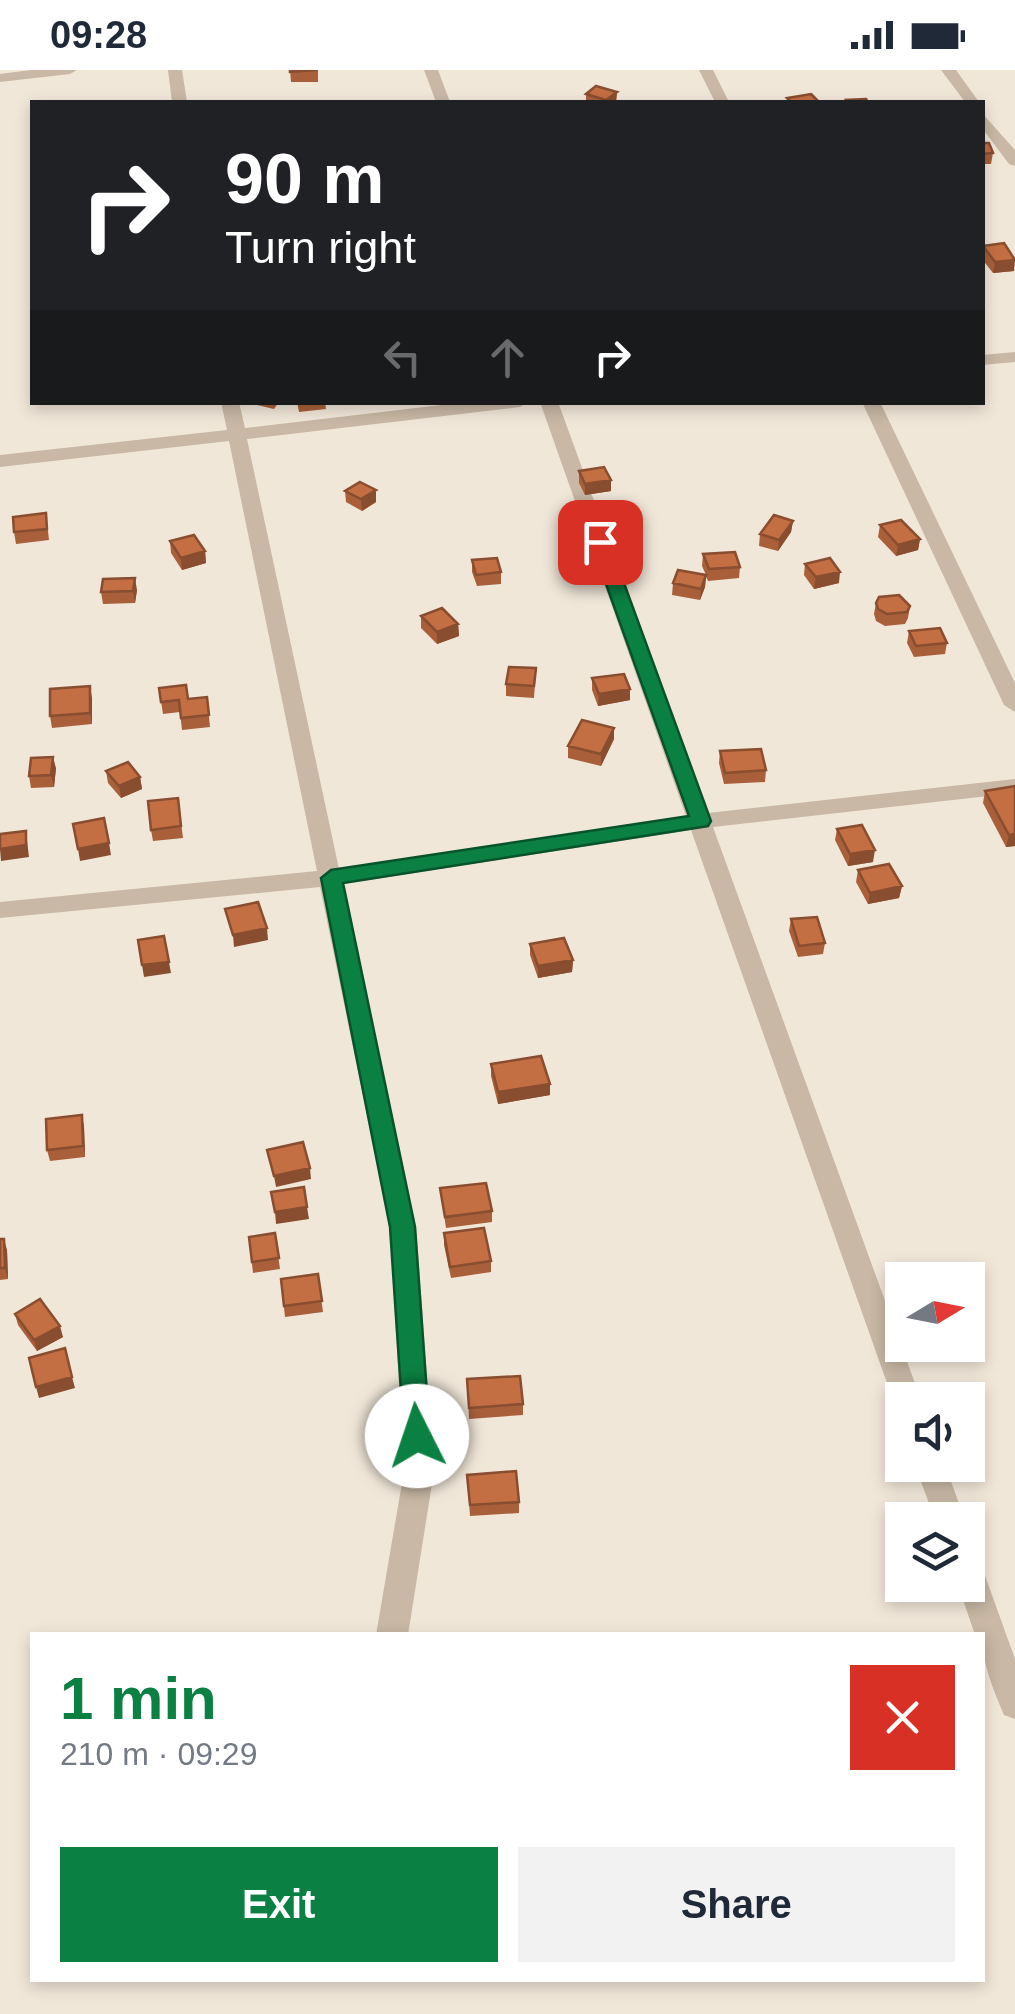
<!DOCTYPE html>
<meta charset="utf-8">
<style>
:root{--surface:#fff;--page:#f2f2f3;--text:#1f2937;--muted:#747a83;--accent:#0b8043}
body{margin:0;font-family:Arial,sans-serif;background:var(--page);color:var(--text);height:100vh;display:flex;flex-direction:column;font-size:38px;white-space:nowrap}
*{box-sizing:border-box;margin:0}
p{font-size:32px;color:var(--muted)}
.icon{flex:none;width:55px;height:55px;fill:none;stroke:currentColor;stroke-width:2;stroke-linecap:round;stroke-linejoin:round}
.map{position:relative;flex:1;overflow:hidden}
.side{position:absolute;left:30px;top:1562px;width:955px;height:350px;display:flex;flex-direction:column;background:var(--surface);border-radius:0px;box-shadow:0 5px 15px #0003}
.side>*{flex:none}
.top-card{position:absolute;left:30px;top:30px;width:955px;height:305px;border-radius:0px;box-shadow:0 5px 15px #0003;background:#202124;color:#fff;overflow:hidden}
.needle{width:65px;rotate:80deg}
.buttons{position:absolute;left:885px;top:1192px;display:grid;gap:20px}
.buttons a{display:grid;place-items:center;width:100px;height:100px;border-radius:0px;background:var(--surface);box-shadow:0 5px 15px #0003;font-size:50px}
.pin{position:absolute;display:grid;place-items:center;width:85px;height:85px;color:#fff;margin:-42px;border-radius:20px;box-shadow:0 5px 15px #0006}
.me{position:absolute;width:110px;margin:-55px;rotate:356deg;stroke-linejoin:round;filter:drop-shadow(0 0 8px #0008)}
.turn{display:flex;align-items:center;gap:35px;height:210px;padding:0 30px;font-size:45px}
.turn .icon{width:130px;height:130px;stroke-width:2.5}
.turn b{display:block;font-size:70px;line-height:85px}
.lanes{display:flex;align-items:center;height:95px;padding:0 30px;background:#0003;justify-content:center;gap:50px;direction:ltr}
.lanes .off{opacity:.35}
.round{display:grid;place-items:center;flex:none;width:105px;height:105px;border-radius:0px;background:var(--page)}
.summary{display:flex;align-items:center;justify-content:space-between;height:170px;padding:0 30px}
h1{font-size:60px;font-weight:800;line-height:75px;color:var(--accent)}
.primary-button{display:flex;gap:20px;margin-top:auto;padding:20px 30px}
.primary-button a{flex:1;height:115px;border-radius:0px;background:var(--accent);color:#fff;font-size:40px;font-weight:800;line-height:115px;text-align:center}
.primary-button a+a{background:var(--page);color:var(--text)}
.status{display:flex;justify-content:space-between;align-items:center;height:70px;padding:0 50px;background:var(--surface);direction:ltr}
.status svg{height:28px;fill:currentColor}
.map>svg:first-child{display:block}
</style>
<div class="status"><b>09:28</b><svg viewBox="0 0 49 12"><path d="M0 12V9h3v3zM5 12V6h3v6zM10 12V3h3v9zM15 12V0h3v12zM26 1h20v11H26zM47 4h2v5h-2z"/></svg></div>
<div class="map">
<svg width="1015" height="1944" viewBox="0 0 1015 1944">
<rect width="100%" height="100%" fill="#f1e7d9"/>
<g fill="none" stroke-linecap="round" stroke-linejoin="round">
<path fill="#c8b8a5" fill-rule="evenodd" d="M31 0H77L70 4 0 12V4Z
M168 0H182L187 32H172Z
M424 0H438L450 32H436Z
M699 0H713L729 32H715Z
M941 0H956L979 32H965Z
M982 43 1015 80V96L1009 94 982 58Z
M1015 282V292L982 295V285Z
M221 332H239L245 358 467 332H529L520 337 247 369 339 799 686 746 540 332H558L708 743 1015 709V723L713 757 921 1330H902V1341L893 1330 691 760 343 814 416 1157 434 1401 408 1565H376L404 1401 390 1157 320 817 0 848V832L317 801 229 371 0 397V385L227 360Z
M862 332H880L1015 613V642L1004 635Z
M915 1395H945L965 1450H935Z
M968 1486 979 1490 983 1500 1015 1589V1649L1004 1645C993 1619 982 1593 982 1565H975L958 1515H968Z"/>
</g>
<path fill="#a95f3a" d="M290 0H318V12H291Z
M617 22 616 32H586V24Z
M982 73 993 83 991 94H982Z
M983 176 1014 201 993 203 982 189Z
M244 332H279L274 339Z
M297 332H325L326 339 299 342Z
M579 401 611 421 585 425 579 413Z
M345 421 376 432 362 441 346 432Z
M46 443 49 470 16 474 14 462Z
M793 451 791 462 778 481 759 476 760 464Z
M880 455 920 469 918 480 896 486 878 467Z
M170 471 205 481 206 493 182 500 171 483Z
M703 484 740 497 739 508 708 511 706 506 705 517 700 530 672 525 673 513 706 505 702 496Z
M472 490 501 502V514L477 516 472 502Z
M805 494 839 513 814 519 804 505Z
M137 520 135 533 103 534 101 522Z
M876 533 910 536 908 548 905 554 885 556 876 551 874 544Z
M421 546 458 554 459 566 437 574 421 558Z
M909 561 947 573 945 584 914 587 907 573Z
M536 598 534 628 506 626V614Z
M592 608 630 619V630L598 636 592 620Z
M159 618 188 629 207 627 210 657 182 660 180 642 163 644Z
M92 628V654L52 658 50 646Z
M614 669 601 696 568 688V676Z
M720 681 766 700 765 712 724 714 719 693Z
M56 698 54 717 31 718 29 706Z
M106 701 140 707 142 719 121 728 108 713Z
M985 721 1015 776 1006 777 983 733Z
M178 728 183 768 153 771 151 760Z
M837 759 873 792 848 796 835 770Z
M858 800 902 816 899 828 868 834 856 812Z
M791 849 825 873 823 884 798 887 789 861Z
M530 874 573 890 572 902 538 908 530 885Z
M491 994 550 1025 498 1034 491 1006Z
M84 1056 85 1087 50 1091 47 1080Z
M440 1118 492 1141V1152L446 1158Z
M275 1163 280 1199 253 1203 249 1167Z
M444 1163 491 1191V1202L451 1208 444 1175Z
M0 1169 7 1180 8 1209 0 1210Z
M318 1204 323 1242 285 1247 281 1209Z
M15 1244 63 1267 37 1281 18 1255Z
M467 1309 523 1334V1345L469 1349Z
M467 1405 519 1432V1443L470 1446Z"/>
<path fill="#894d2f" d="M617 22 616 32H606V30Z
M1015 190 1014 201 993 203 995 192Z
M611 410V421L585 425V414Z
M376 420V432L362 441 361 429Z
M793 451 791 462 778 481 779 470Z
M920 469 918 480 896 486 898 475Z
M205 481 206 493 182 500 181 488Z
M840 502 839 513 814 519 816 507Z
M706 505 705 517 700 530 701 519Z
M135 508 137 520 135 533 133 521Z
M458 554 459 566 437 574V562Z
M90 616 92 628V654L90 643Z
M630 619V630L598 636 599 624Z
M614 658V669L601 696V684Z
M53 687 56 698 54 717 51 705Z
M140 707 142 719 121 728 119 716Z
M26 761 29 787 1 791 0 779Z
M1015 764V776L1006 777 1009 765Z
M109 773 111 785 80 791 78 779Z
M875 780 873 792 848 796 850 784Z
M902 816 899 828 868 834 870 823Z
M267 858 268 870 234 877 233 865Z
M573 890 572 902 538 908V896Z
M169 892 171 903 144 907 142 895Z
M550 1014V1025L498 1034V1022Z
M82 1045 84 1056 85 1087 83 1076Z
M310 1098 311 1109 276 1117 274 1106Z
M307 1137 309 1149 276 1154 275 1142Z
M4 1169 7 1180 8 1209 5 1198Z
M60 1256 63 1267 37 1281 34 1270Z
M72 1307 75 1318 39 1328 36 1317Z"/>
<path fill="#c46e43" stroke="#894d2f" stroke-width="2.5" d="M290 0H317L290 2Z
M596 16 617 22 606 30 586 24Z
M811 24 819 32H791L787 28Z
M866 29 868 32H847L846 30Z
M982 73H989L993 83 982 84Z
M1004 173 1015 190 995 192 983 176Z
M604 397 611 410 585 414 579 401Z
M360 412 376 420 361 429 345 421Z
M46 443 47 459 14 462 13 447Z
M774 445 793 451 779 470 760 464Z
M901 450 920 469 898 475 880 455Z
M194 465 205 481 181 488 170 471Z
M735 482 740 497 709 499 703 484Z
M497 488 501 502 476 505 472 490Z
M830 488 840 502 816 507 805 494Z
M678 500 706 505 701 519 673 513Z
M135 508 133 521 101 522 103 509Z
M899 525 910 536 907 542 887 544 878 539 876 533 879 527Z
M442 538 458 554 437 562 421 546Z
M940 558 947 573 916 576 909 561Z
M509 597 536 598 534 616 506 614Z
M624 604 630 619 599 624 592 608Z
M186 615 188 629 207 627 209 645 181 648 179 630 161 632 159 618Z
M90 616V643L50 646V619Z
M582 650 614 658 601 684 568 676Z
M761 679 766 700 725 703 720 681Z
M53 687 51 705 29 706 31 688Z
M128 692 140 707 119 716 106 701Z
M1015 716V764L1009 765 985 721Z
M178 728 181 756 151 760 148 731Z
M104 748 109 773 78 779 73 754Z
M862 755 875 780 850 784 837 759Z
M26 761V775L0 779V764Z
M889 794 902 816 870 823 858 800Z
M258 832 267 858 233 865 225 839Z
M817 847 825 873 799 876 791 849Z
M164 866 169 892 142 895 138 870Z
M564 868 573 890 538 896 530 874Z
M541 986 550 1014 498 1022 491 994Z
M82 1045 83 1076 47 1080 46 1049Z
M303 1072 310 1098 274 1106 267 1080Z
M486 1113 492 1141 445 1147 440 1118Z
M304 1117 307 1137 275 1142 271 1122Z
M484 1158 491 1191 450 1197 444 1163Z
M275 1163 279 1188 252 1192 249 1167Z
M0 1169H4L5 1198H0Z
M318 1204 322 1231 284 1236 281 1209Z
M40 1229 60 1256 34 1270 15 1244Z
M65 1278 72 1307 36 1317 29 1288Z
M520 1306 523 1334 469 1338 467 1309Z
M516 1401 519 1432 470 1435 467 1405Z"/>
<path fill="#0b8043" stroke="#07532c" stroke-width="2.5" d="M600 467 609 472 711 751 708 756 343 813 415 1157 430 1366 426 1374 417 1377 407 1374 404 1366 390 1157 321 808 331 800 689 746 591 472Z"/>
</svg>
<div class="buttons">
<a><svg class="needle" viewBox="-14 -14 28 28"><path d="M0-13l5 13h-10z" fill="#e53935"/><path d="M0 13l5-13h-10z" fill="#747a83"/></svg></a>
<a><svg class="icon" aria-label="sound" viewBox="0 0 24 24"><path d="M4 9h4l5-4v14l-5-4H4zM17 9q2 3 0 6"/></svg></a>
<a><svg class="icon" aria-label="layers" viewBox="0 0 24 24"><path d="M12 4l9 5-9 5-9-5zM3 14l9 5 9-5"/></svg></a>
</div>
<div class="pin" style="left:600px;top:472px;background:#d93025"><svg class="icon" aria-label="arrive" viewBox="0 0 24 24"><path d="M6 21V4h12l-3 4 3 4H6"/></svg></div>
<svg class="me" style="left:417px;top:1366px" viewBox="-20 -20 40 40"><circle r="19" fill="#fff"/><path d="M0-13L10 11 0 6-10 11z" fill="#0b8043"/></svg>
<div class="top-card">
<div class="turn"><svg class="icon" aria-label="right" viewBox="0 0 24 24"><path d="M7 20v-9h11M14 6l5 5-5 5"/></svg><div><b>90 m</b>Turn right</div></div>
<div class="lanes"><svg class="icon off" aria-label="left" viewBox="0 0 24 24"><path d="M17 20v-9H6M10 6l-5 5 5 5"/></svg><svg class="icon off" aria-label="ahead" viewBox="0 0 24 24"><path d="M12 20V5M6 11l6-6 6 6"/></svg><svg class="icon" aria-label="right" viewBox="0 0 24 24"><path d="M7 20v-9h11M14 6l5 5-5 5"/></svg></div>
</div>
<section class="side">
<div class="summary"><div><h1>1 min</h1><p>210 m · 09:29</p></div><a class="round" style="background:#d93025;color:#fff"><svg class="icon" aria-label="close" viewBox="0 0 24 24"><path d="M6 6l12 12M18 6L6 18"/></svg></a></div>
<div class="primary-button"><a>Exit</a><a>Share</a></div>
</section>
</div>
